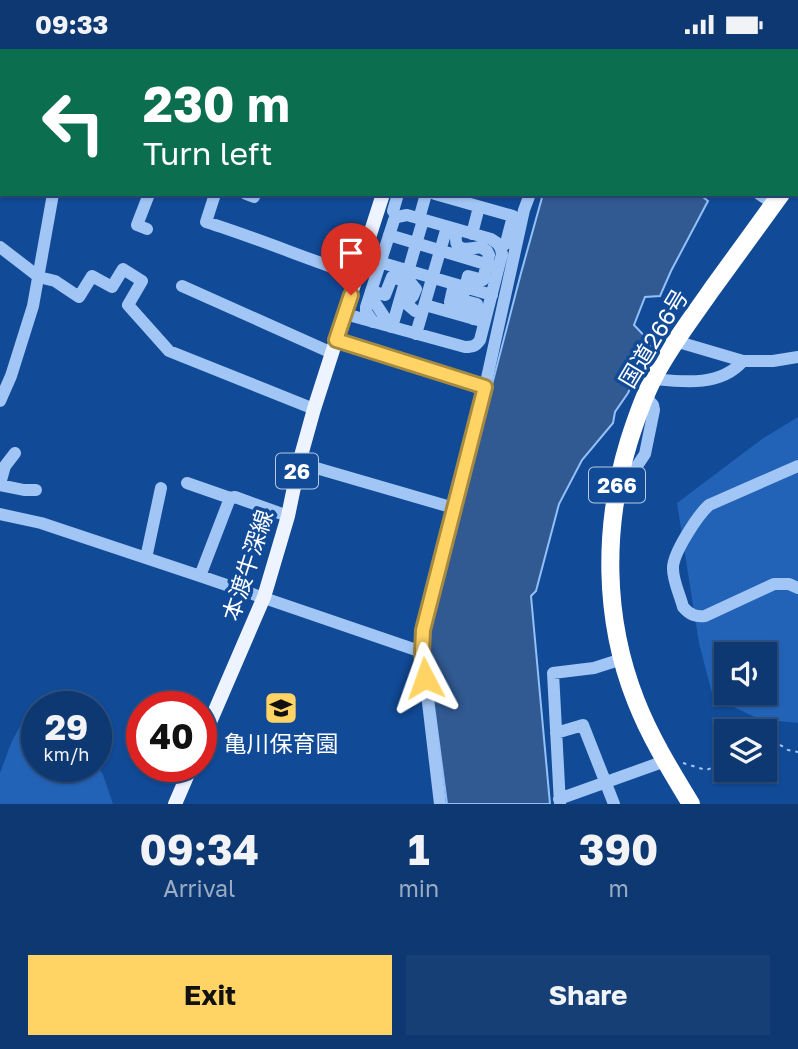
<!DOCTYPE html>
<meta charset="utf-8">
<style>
:root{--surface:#0d3871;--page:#163f76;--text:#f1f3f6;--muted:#9aacc3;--line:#2d5284;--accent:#ffd464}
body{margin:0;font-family:"Golos Text","Noto Sans JP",sans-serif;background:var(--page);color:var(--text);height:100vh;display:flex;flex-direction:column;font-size:26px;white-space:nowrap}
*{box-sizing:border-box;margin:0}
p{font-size:23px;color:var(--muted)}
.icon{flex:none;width:38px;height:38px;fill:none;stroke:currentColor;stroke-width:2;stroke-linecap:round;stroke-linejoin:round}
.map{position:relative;height:755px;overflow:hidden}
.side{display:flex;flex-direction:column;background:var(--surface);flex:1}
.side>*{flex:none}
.banner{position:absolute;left:0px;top:0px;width:798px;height:147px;box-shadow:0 2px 5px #0004,0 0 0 2px var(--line);background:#0b6e4f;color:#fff;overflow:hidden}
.tools{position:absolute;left:714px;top:593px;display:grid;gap:14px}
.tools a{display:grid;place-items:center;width:63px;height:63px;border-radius:0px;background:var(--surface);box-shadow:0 2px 5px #0004,0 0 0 2px var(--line);font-size:35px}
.speed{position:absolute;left:21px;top:642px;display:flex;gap:14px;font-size:35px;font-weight:700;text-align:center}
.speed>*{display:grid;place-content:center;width:91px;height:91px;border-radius:50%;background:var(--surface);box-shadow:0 2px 5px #0004,0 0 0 2px var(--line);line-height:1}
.speed small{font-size:18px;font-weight:400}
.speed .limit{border:10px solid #d22;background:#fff;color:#111}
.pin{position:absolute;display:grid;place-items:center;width:60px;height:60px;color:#fff;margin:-72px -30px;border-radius:50% 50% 50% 0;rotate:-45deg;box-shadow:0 0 7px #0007}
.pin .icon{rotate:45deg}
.me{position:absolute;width:77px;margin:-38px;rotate:356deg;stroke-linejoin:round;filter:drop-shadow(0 0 5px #0008)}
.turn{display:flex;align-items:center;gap:24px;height:147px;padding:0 28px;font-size:32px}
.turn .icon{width:91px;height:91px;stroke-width:2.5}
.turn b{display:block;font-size:49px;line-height:60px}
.eta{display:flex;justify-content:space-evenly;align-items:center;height:119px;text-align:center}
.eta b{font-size:42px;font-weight:700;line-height:49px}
.primary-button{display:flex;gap:14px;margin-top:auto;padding:14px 28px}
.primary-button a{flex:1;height:80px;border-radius:0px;background:var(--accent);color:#111;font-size:28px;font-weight:700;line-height:80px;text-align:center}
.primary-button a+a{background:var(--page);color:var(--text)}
.status{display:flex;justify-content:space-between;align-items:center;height:49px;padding:0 35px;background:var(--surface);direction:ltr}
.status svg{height:19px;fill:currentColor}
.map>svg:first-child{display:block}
</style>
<div class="status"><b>09:33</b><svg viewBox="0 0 49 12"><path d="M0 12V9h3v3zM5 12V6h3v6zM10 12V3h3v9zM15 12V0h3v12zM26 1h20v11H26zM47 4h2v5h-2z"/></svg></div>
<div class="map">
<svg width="798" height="755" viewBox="0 0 798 755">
<rect width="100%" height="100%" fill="#114a97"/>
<path fill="#2363b7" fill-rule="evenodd" d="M798 368V674L759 670 713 648 699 594 677 454 762 390ZM726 606H765V644H726Z
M31 657 37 659V718H96V714L103 726 113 755H0V724L12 692Z"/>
<path fill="#315a93" stroke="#93c0f7" stroke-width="2" d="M584 0H747L746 2H584Z
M543 145H699L708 152 671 222 660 247 645 248 634 276 652 295 628 344 615 363 613 374 582 411 559 455 536 542 531 547 550 755H447L428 611 427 586 521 224Z"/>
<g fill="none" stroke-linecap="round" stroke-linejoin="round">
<path stroke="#a1c5f4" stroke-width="2" stroke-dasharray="3.5 5" stroke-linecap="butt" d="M765 692 771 690 788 701 798 703
M683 714 706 721 726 714"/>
<path stroke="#a1c5f4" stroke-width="12" d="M140 0 142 2
M572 0 578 2
M78 2V0
M166 2V0
M214 2V1
M0 11 1 41
M796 51 798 50
M0 55 2 54
M215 145 206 173C257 189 307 210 358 227
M246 145 254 148
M435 145 513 167 506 194 501 199
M759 145 774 155
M397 168 393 162 398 145
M419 170 426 145
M147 180 137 176 149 145
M457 181C452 203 464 201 480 198L487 202 489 206 483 231 468 227 462 251 477 255 473 270
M472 185 479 158
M389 186 492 217
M0 198 39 228 55 232 79 248 92 227 112 238 123 220 142 232 128 256 169 302 314 360
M379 213 492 246
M454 235 450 253 464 257 463 262
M182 237 332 304
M371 242 385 246 392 228 411 234 416 240 413 247 408 252V256L415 262 422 264
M370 246 391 278
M425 256 478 271
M345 265C385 276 425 287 465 298 473 298 476 297 480 291L502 205C501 197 498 194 491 190L407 166 397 168 394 171 366 258V263L373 273
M392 278 423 171
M416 285 447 178
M336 291 485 338
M675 292 743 312H773L798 308
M653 330C683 333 720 338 743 312
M0 352 11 327 33 257 53 145
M299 414 454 459
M798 417 709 456C698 466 672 505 673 520 673 532 680 546 683 558 690 566 696 568 705 567L774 535H789L798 539
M619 427 631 426 645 405 654 361 653 356 645 347
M187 434 230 449 235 448 288 467
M0 435 5 417 15 404
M0 436 24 441H36
M0 465 41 474 200 527 422 603
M146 509 161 439
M200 527 230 449
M556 684 583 676 614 755
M559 750 665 712
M440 755 422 603 423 581 485 338 524 161 530 145
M560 755 553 624 594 619 622 610"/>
<path stroke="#eef4ff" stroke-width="14" d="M424 2V0
M201 694 264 548 288 467 299 414 314 360 383 145
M175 755 191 718"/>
<path stroke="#fff" stroke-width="18" d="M796 124 798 122
M691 755C671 722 650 688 636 652 603 569 603 477 629 392 636 370 643 349 654 328 670 297 692 269 712 240 735 208 758 177 781 145"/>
</g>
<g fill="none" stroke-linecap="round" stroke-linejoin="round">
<defs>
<path id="route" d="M351 246 336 291 485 338 423 581 422 603 425 629"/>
</defs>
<use href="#route" stroke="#a68a41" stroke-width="18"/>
<use href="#route" stroke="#ffd464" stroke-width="12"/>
</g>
<defs>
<symbol id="school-square" viewBox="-11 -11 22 22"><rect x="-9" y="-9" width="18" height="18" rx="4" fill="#ffd464" stroke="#114a97"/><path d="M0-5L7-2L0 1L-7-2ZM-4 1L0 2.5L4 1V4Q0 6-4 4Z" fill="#111"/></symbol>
</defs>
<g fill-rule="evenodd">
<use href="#school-square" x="262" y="640" width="38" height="38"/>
</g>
<g text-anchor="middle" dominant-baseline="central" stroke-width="7" stroke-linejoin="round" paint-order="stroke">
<g fill="#114a97" stroke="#b8c9e0" stroke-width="2">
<rect x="276" y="404.5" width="42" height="35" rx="5"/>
<rect x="589" y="418.5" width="56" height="35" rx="5"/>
</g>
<g font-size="21" font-weight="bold" fill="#fff">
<text x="297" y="422">26</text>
<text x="617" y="436">266</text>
</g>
<g font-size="23" fill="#fff" stroke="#114a97">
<text transform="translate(653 289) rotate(-59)">国道266号</text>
<text transform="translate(247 516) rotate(-72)">本渡牛深線</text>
</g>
<g font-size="23" fill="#fff" stroke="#114a97">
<text x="281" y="694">亀川保育園</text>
</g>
</g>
</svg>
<div class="tools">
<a><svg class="icon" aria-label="sound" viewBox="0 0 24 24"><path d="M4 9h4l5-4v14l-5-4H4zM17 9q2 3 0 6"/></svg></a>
<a><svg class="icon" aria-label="layers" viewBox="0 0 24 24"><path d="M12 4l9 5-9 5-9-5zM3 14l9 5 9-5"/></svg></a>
</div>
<div class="speed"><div>29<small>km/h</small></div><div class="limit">40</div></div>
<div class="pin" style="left:351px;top:246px;background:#d93025"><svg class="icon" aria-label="arrive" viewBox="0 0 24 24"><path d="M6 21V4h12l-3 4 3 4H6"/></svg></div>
<svg class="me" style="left:425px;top:629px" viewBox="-20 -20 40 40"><path d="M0-17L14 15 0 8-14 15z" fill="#ffd464" stroke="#fff" stroke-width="4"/></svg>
<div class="banner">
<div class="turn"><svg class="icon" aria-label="left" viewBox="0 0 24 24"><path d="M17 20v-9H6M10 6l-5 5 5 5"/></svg><div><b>230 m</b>Turn left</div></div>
</div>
</div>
<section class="side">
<div class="eta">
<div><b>09:34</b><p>Arrival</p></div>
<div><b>1</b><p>min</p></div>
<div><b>390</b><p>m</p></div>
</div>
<div class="primary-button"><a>Exit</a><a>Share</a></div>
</section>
